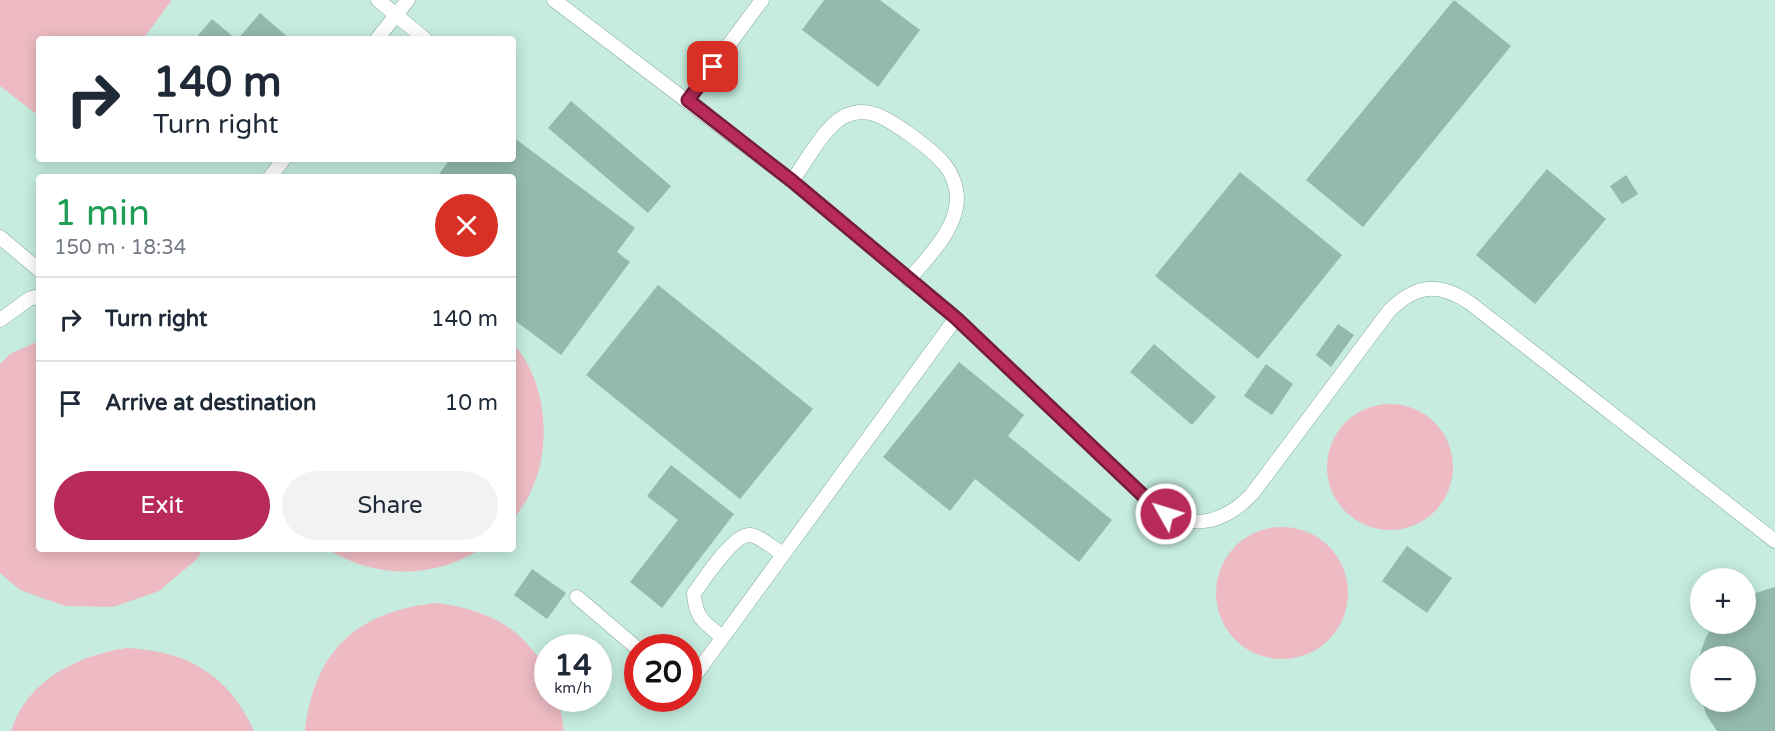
<!DOCTYPE html>
<meta charset="utf-8">
<style>
:root{--surface:#fff;--page:#f2f2f3;--text:#1f2937;--muted:#747a83;--line:#e0e1e3;--accent:#b82a5b}
body{margin:0;font-family:"Varela Round",sans-serif;background:var(--page);color:var(--text);height:100vh;display:flex;flex-direction:column;font-size:22px;white-space:nowrap}
*{box-sizing:border-box;margin:0}
p{font-size:20px;color:var(--muted)}
.icon{flex:none;width:33px;height:33px;fill:none;stroke:currentColor;stroke-width:2;stroke-linecap:round;stroke-linejoin:round}
.map{position:relative;flex:1;overflow:hidden}
.details{position:absolute;left:36px;top:174px;width:480px;height:378px;display:flex;flex-direction:column;background:var(--surface);border-radius:6px;box-shadow:0 3px 15px #0003}
.details>*{flex:none}
.hud{position:absolute;left:36px;top:36px;width:480px;height:126px;border-radius:6px;box-shadow:0 3px 15px #0003;background:#fff;color:var(--text);overflow:hidden}
.fabs{position:absolute;left:1690px;top:568px;display:grid;gap:12px}
.fabs a{display:grid;place-items:center;width:66px;height:66px;border-radius:50%;background:var(--surface);box-shadow:0 3px 15px #0003;font-size:30px}
.speed{position:absolute;left:534px;top:634px;display:flex;gap:12px;font-size:30px;font-weight:700;text-align:center}
.speed>*{display:grid;place-content:center;width:78px;height:78px;border-radius:50%;background:var(--surface);box-shadow:0 3px 15px #0003;line-height:1}
.speed small{font-size:15px;font-weight:400}
.speed .limit{border:9px solid #d22;background:#fff;color:#111}
.pin{position:absolute;display:grid;place-items:center;width:51px;height:51px;color:#fff;margin:-26px;border-radius:12px;box-shadow:0 3px 9px #0006}
.me{position:absolute;width:66px;margin:-33px;rotate:309deg;stroke-linejoin:round;filter:drop-shadow(0 0 4px #0008)}
.turn{display:flex;align-items:center;gap:21px;height:126px;padding:0 18px;font-size:27px}
.turn .icon{width:78px;height:78px;stroke-width:2.5}
.turn b{display:block;font-size:42px;line-height:51px}
.round{display:grid;place-items:center;flex:none;width:63px;height:63px;border-radius:32px;background:var(--page)}
.summary{display:flex;align-items:center;justify-content:space-between;height:102px;padding:0 18px}
h1{font-size:36px;font-weight:600;line-height:45px;color:#1e9e55}
.cta{display:flex;gap:12px;margin-top:auto;padding:12px 18px}
.cta a{flex:1;height:69px;border-radius:36px;background:var(--accent);color:#fff;font-size:24px;font-weight:600;line-height:69px;text-align:center}
.cta a+a{background:var(--page);color:var(--text)}
ul{padding:0;list-style:none}
li{display:flex;align-items:center;gap:18px;height:84px;padding:0 18px;border-top:2px solid var(--line)}
li div{flex:1}
li b{display:block;font-size:22px}
li em{font-style:normal}
.map>svg:first-child{display:block}
</style>
<div class="map">
<svg width="1775" height="731" viewBox="0 0 1775 731">
<rect width="100%" height="100%" fill="#c5ecdf"/>
<path fill="#eebbc4" d="M0 0H172L143 39H39V116L0 86Z
M39 341V549H203L197 559 159 591 113 607 65 606 20 590 0 573V364L10 354Z
M513 343C554 390 554 473 513 519Z
M1327 467a63 63 0 1 1 126 0a63 63 0 1 1-126 0Z
M1216 593a66 66 0 1 1 132 0a66 66 0 1 1-132 0Z
M328 549H480C435 579 374 579 328 549Z
M437 603C475 608 510 620 534 652 539 657 546 664 547 671 550 679 548 691 548 699H559L564 731H305C314 651 357 611 437 603Z
M127 648C188 651 229 675 254 731H11C27 680 78 655 127 648Z"/>
<path fill="#94baae" d="M824 0H880L920 30 878 87 802 30Z
M1454 0 1511 46 1363 227 1306 180Z
M260 13 290 39H238Z
M212 19 236 39H195Z
M571 101 671 186 648 213 548 128Z
M513 137 635 228 617 252 630 262 561 355 513 319V177H437L450 159H513Z
M1547 169 1606 219 1535 304 1476 255Z
M1240 172 1342 255 1258 359 1155 276Z
M1626 175 1638 194 1622 204 1610 186Z
M658 285 813 409 740 499 586 375Z
M1338 324 1354 335 1331 367 1316 355Z
M1154 344 1216 397 1192 425 1130 372Z
M959 362 1024 415 1008 436 1112 520 1079 562 975 479 950 511 883 457Z
M1266 364 1293 384 1272 415 1244 396Z
M671 465 734 514 662 608 630 582 678 520 647 496Z
M1407 546 1452 578 1427 613 1382 581Z
M532 569 566 593 547 619 514 595Z
M1775 587V731H1717L1707 716 1702 702H1746V657H1701L1700 692 1698 677 1699 657 1706 637 1714 624H1746V596Z"/>
<g fill="none" stroke-linecap="round" stroke-linejoin="round">
<defs>
<path id="service" d="M378 0 425 39
M554 0 792 181 956 318 1151 503C1188 531 1220 527 1252 494L1389 311C1416 284 1439 282 1470 303L1775 541
M377 39 408 0
M688 100 762 0
M270 177 284 159
M792 181C806 162 823 129 843 117 851 113 861 111 870 113 888 116 933 150 945 165 952 174 957 187 957 199 956 231 928 256 909 280
M0 237 39 270
M0 320 29 299 39 296
M577 597 638 649
M722 637C704 622 695 618 694 593 704 580 733 534 750 535 760 536 774 549 783 554
M688 681 693 678 956 318"/>
</defs>
<use href="#service" stroke="#86ab9f" stroke-width="15"/>
<use href="#service" stroke="#fff" stroke-width="14"/>
</g>
<g fill="none" stroke-linecap="round" stroke-linejoin="round">
<defs>
<path id="route" d="M713 67 688 100 792 181 956 318 1151 503 1166 514"/>
</defs>
<use href="#route" stroke="#781b3b" stroke-width="15"/>
<use href="#route" stroke="#b82a5b" stroke-width="10"/>
</g>
</svg>
<div class="fabs">
<a>+</a>
<a>−</a>
</div>
<div class="speed"><div>14<small>km/h</small></div><div class="limit">20</div></div>
<div class="pin" style="left:713px;top:67px;background:#d93025"><svg class="icon" aria-label="arrive" viewBox="0 0 24 24"><path d="M6 21V4h12l-3 4 3 4H6"/></svg></div>
<svg class="me" style="left:1166px;top:514px" viewBox="-20 -20 40 40"><circle r="17" fill="#b82a5b" stroke="#fff" stroke-width="3"/><path d="M0-11L8 9 0 5-8 9z" fill="#fff"/></svg>
<div class="hud">
<div class="turn"><svg class="icon" aria-label="right" viewBox="0 0 24 24"><path d="M7 20v-9h11M14 6l5 5-5 5"/></svg><div><b>140 m</b>Turn right</div></div>
</div>
<section class="details">
<div class="summary"><div><h1>1 min</h1><p>150 m · 18:34</p></div><a class="round" style="background:#d93025;color:#fff"><svg class="icon" aria-label="close" viewBox="0 0 24 24"><path d="M6 6l12 12M18 6L6 18"/></svg></a></div>
<ul>
<li><svg class="icon" aria-label="right" viewBox="0 0 24 24"><path d="M7 20v-9h11M14 6l5 5-5 5"/></svg><div><b>Turn right</b></div><em>140 m</em></li>
<li><svg class="icon" aria-label="arrive" viewBox="0 0 24 24"><path d="M6 21V4h12l-3 4 3 4H6"/></svg><div><b>Arrive at destination</b></div><em>10 m</em></li>
</ul>
<div class="cta"><a>Exit</a><a>Share</a></div>
</section>
</div>
